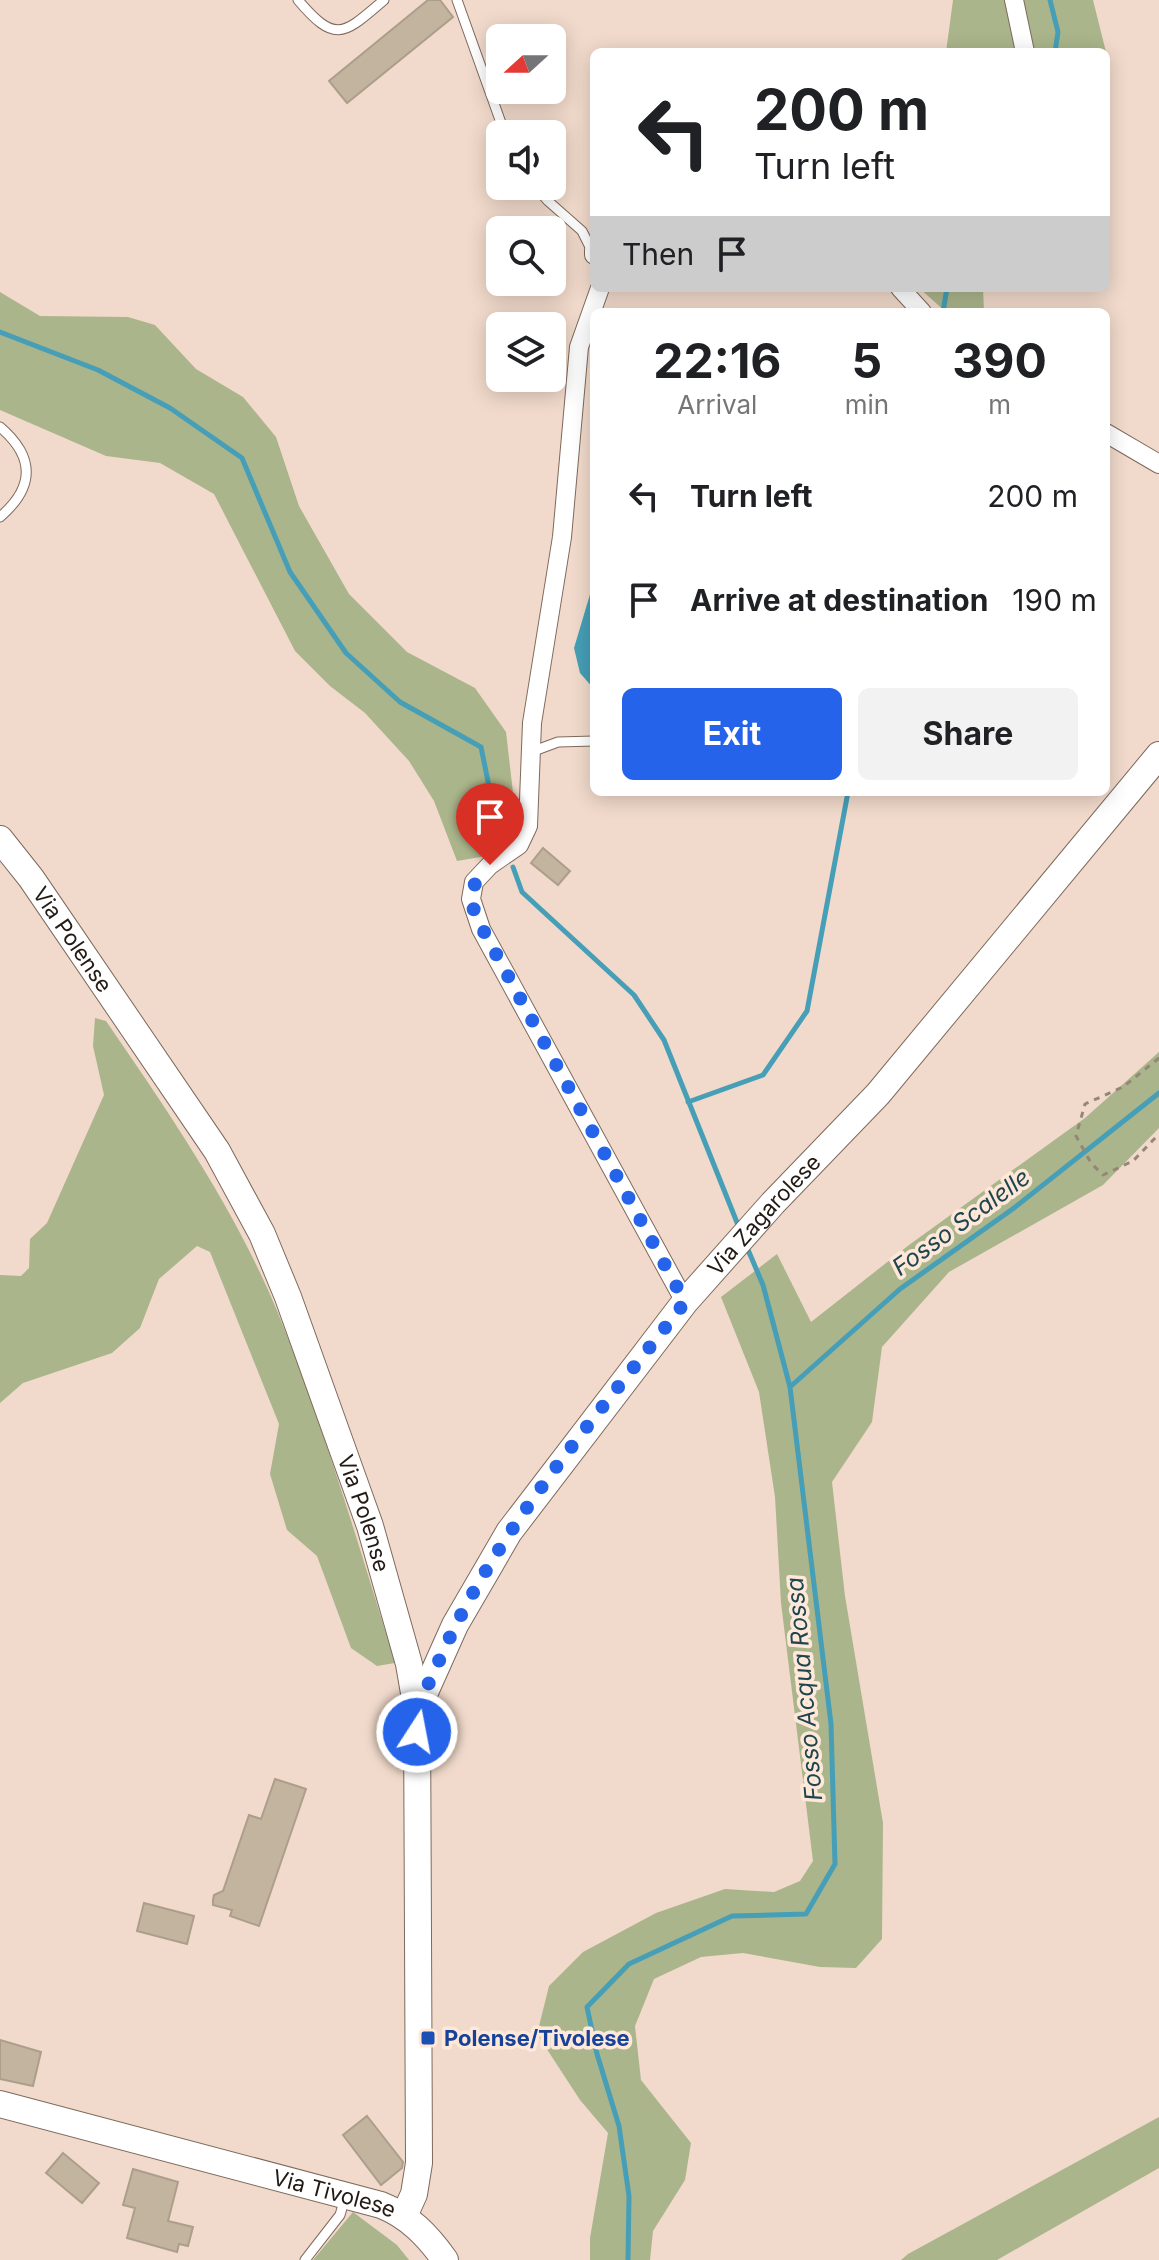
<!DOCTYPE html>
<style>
:root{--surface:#fff;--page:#f2f2f2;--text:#202124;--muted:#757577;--accent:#2563eb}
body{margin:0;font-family:Inter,sans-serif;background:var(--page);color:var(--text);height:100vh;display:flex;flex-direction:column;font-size:30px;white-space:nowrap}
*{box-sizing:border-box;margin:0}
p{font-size:26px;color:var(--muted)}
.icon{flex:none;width:44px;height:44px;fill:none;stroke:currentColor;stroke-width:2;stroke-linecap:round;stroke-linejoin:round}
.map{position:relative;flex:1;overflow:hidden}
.panel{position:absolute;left:590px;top:308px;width:520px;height:488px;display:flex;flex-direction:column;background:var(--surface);border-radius:12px;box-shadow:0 4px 20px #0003}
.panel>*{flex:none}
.banner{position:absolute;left:590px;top:48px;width:520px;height:244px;border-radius:12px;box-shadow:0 4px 20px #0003;background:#fff;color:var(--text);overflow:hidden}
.needle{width:52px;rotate:249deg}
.controls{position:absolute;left:486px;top:24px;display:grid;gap:16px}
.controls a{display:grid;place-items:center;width:80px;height:80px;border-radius:12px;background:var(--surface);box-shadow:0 4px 20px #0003;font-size:40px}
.pin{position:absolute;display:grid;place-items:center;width:68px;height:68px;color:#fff;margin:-82px -34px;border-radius:50% 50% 50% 0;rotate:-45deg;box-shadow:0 0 8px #0007}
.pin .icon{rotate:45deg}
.me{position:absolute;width:88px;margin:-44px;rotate:11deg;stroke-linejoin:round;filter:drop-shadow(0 0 6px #0008)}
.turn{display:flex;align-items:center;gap:28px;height:168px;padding:0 32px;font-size:36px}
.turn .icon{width:104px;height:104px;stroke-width:2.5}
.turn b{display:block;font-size:56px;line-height:68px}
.then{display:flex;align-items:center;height:76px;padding:0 32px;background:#0003;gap:16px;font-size:30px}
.eta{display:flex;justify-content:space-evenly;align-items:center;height:136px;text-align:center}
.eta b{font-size:48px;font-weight:700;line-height:56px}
.primary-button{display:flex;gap:16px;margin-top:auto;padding:16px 32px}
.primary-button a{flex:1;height:92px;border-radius:12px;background:var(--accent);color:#fff;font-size:32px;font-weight:700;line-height:92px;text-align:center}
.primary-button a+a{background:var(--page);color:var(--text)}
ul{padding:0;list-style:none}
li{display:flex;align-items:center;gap:24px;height:104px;padding:0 32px}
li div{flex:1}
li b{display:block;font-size:30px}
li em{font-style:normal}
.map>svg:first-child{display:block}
</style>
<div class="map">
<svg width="1159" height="2260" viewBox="0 0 1159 2260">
<rect width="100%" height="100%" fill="#f1dacb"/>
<path fill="#abb58b" d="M953 0H1093L1106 52H946Z
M919 288H983L984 312H946Z
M0 292 40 316 128 317 155 325 196 369 243 397 276 437 299 506 349 594 407 652 475 688 506 732 517 827 513 843 492 855 457 861 434 801 409 761 365 713 330 686 295 651 214 494 160 463 106 456 0 410Z
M95 1018 106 1021C170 1114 235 1209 278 1313 324 1427 359 1546 395 1663L377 1666 351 1648 317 1556 287 1530 270 1474 279 1424 210 1252 197 1246 159 1279 140 1328 112 1353 23 1383 0 1403V1275L21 1276 29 1268 30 1239 47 1223 104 1095 93 1046Z
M1159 1052V1128L1103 1185 949 1272 882 1347 872 1422 832 1482 845 1596 883 1823 882 1939 856 1968 820 1967 743 1953 701 1957 654 1979 635 2026 641 2080 691 2143 685 2180 653 2231 650 2260H590V2238L608 2133 580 2100 537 2034 549 1986 583 1952 656 1913 725 1889 774 1892 800 1881 813 1861 781 1603 775 1497 759 1392 721 1297 777 1254 811 1322 909 1245 1085 1118Z
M1159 2117V2168L997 2260H901L908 2254Z
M353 2212 397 2245 409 2260H313Z"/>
<path fill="#469fb6" d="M594 581V689L580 673 574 648Z"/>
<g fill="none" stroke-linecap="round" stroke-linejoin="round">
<path stroke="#469fb6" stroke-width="5" d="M1050 0 1058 32 1055 52
M943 312 947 288
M0 332 98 370 170 408 242 458 290 572 346 653 400 702 481 747 497 826 503 842
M513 867 522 892 634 995 664 1040 738 1225
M688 1102 763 1075 807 1011 848 792
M790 1387 900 1289 1014 1208 1159 1093
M628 2260 629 2196 619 2126 597 2054 587 2007 629 1964 732 1916 806 1914 835 1864 831 1724 790 1387 763 1285 746 1245"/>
</g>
<path fill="#c3b4a0" stroke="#ad9e8a" stroke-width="2" d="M428 0H440L453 17 347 103 329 81Z
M543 848 570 871 558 885 531 863Z
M275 1779 306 1789 259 1926 230 1916 232 1910 213 1905V1900L214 1895 223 1891 249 1815 261 1819Z
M144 1903 194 1916 187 1944 137 1931Z
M0 2040 41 2052 33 2086 0 2079Z
M367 2116 403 2162 402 2168 381 2185 343 2135Z
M63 2153 99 2183 82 2203 46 2173Z
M133 2169 178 2182 168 2221 193 2227 188 2246 179 2244 177 2252 127 2238 135 2208 123 2205Z"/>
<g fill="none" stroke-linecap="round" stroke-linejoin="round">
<defs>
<path id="lane" d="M298 0C336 45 344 34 384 0
M457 0 505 134
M535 186 548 201 582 231 592 251
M0 427C35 457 35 487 0 517
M531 752 558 742 594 741
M305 2260 340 2215 345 2198"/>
<path id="street" d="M1014 0 1025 52
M594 250V255
M600 288 579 347 562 537 532 723 528 826 519 845 490 865 474 882 471 899 481 929 685 1302
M900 288 922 312
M1106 433 1159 464"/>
<g id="secondary">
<path id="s1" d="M0 839 31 878 217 1151 262 1234 288 1297 370 1526 409 1664 417 1710 419 2163 414 2194 404 2216"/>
<path id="s2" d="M417 1710 455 1625 509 1532 685 1302 773 1203 878 1094 1159 755"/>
<path id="s3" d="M0 2104 381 2205C409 2216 428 2236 445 2260"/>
</g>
</defs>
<use href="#lane" stroke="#7e6a5c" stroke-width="11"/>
<use href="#street" stroke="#7e6a5c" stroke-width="20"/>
<use href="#secondary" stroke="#7e6a5c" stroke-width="28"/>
<path stroke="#96867a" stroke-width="3" stroke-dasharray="6 6" stroke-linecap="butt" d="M1159 1058 1123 1087 1085 1104 1076 1136 1091 1163 1103 1175 1133 1161 1159 1134"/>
<use href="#lane" stroke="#fff" stroke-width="9"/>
<use href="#street" stroke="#fff" stroke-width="18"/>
<use href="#secondary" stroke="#fff" stroke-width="26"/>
</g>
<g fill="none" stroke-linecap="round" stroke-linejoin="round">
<path stroke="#2563eb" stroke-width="14" stroke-dasharray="0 25.2" d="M417 1732C417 1703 431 1679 443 1652 502 1522 599 1414 685 1302L476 917C468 894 472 882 490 865"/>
</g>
<rect fill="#1a4fb4" stroke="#ffe8d8" stroke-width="3" x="420" y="2030" width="16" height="16" rx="4"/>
<g text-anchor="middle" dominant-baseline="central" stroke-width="7" stroke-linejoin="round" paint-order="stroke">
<g font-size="22" fill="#221a14" stroke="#ffe8d8">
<text stroke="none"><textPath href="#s1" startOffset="124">Via Polense</textPath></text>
<text stroke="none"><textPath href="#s2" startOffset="608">Via Zagarolese</textPath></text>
<text stroke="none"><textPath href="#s1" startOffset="772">Via Polense</textPath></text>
<text stroke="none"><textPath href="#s3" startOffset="346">Via Tivolese</textPath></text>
</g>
<g font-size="22" font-weight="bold" fill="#164399" stroke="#ffe8d8" text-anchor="start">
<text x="444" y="2038">Polense/Tivolese</text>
</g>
<g font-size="24" font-style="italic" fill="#1d4650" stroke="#ffe8d8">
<text transform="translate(961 1222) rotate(-36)">Fosso Scalelle</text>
<text transform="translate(804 1689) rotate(-95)">Fosso Acqua Rossa</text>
</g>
</g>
</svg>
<div class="controls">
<a><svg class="needle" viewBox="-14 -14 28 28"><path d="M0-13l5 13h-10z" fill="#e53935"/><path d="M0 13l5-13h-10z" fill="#757577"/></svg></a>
<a><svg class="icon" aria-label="sound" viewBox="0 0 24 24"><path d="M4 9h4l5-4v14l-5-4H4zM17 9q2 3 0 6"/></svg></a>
<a><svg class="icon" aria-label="search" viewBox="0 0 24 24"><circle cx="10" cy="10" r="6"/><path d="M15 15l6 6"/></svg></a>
<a><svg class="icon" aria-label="layers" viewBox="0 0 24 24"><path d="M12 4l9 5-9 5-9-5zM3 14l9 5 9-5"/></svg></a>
</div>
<div class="pin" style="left:490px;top:865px;background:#d93025"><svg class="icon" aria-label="arrive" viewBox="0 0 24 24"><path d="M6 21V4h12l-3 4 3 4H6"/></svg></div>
<svg class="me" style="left:417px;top:1732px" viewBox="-20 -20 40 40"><circle r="17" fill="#2563eb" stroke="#fff" stroke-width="3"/><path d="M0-11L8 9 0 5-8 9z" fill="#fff"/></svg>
<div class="banner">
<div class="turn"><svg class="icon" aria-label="left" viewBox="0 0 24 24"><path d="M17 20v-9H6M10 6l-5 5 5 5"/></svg><div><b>200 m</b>Turn left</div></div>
<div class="then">Then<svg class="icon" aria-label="arrive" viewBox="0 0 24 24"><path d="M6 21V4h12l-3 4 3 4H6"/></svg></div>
</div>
<section class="panel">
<div class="eta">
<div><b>22:16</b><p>Arrival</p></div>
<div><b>5</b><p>min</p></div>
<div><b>390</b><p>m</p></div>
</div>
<ul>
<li><svg class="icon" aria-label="left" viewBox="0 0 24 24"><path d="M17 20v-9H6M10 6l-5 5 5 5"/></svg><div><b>Turn left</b></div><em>200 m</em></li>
<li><svg class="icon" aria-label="arrive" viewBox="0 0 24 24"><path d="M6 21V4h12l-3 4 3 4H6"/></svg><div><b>Arrive at destination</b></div><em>190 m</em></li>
</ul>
<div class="primary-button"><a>Exit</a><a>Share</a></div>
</section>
</div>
